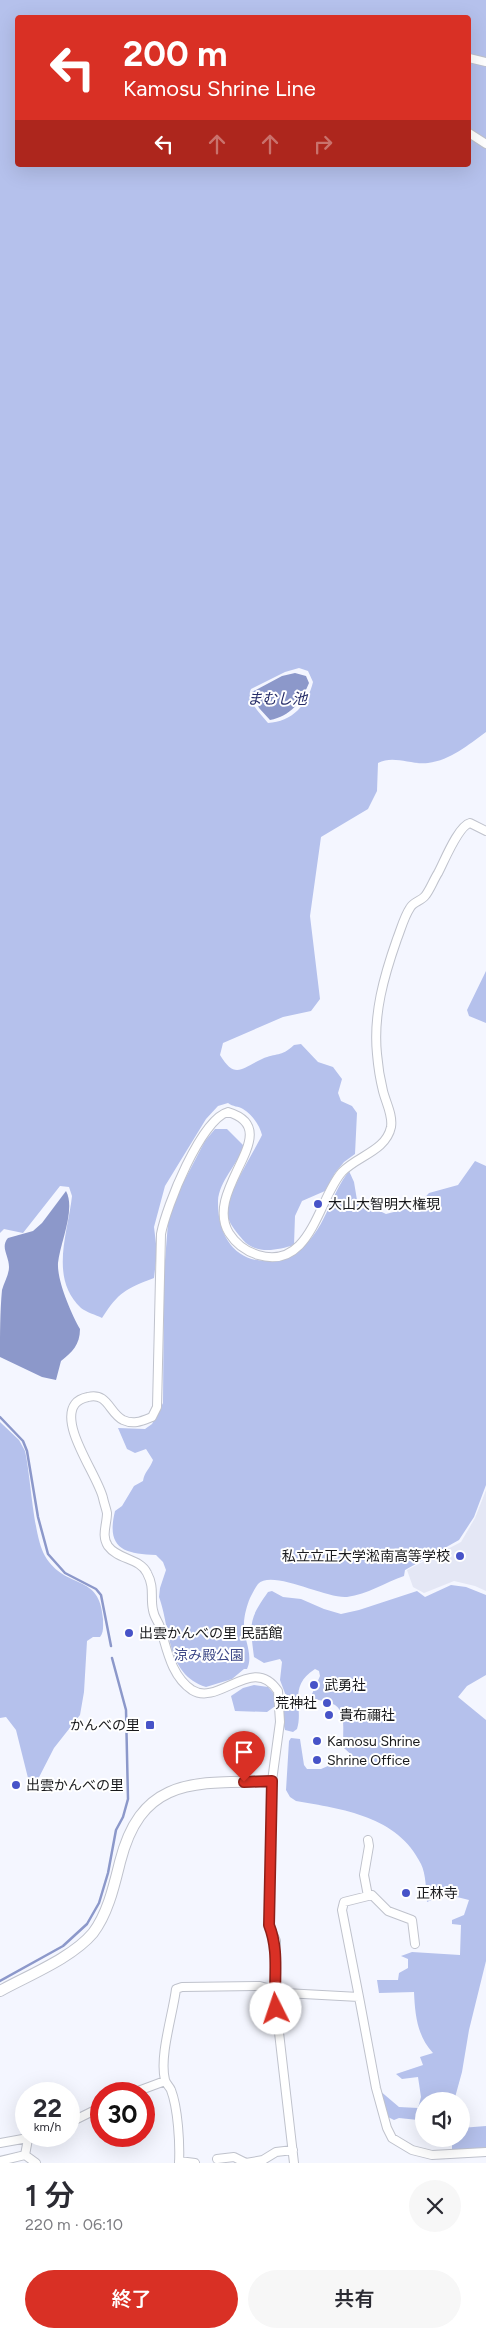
<!DOCTYPE html>
<html lang="ja">
<meta charset="utf-8">
<style>
:root{--surface:#fff;--page:#f7f7f7;--text:#2b2b33;--muted:#7c7c81;--accent:#d93025}
body{margin:0;font-family:Figtree,"Noto Sans JP",sans-serif;background:var(--page);color:var(--text);height:100vh;display:flex;flex-direction:column;font-size:19px;white-space:nowrap}
*{box-sizing:border-box;margin:0}
p{font-size:16px;color:var(--muted)}
.icon{flex:none;width:28px;height:28px;fill:none;stroke:currentColor;stroke-width:2;stroke-linecap:round;stroke-linejoin:round}
.map{position:relative;height:2163px;overflow:hidden}
.panel{display:flex;flex-direction:column;background:var(--surface);flex:1}
.panel>*{flex:none}
.guide{position:absolute;left:15px;top:15px;width:456px;height:152px;border-radius:5px;box-shadow:0 5px 20px #0002;background:#d93025;color:#fff;overflow:hidden}
.buttons{position:absolute;left:415px;top:2092px;display:grid;gap:10px}
.buttons a{display:grid;place-items:center;width:55px;height:55px;border-radius:50%;background:var(--surface);box-shadow:0 5px 20px #0002;font-size:25px}
.speed{position:absolute;left:15px;top:2082px;display:flex;gap:10px;font-size:25px;font-weight:700;text-align:center}
.speed>*{display:grid;place-content:center;width:65px;height:65px;border-radius:50%;background:var(--surface);box-shadow:0 5px 20px #0002;line-height:1}
.speed small{font-size:12px;font-weight:400}
.speed .limit{border:8px solid #d22;background:#fff;color:#111}
.pin{position:absolute;display:grid;place-items:center;width:42px;height:42px;color:#fff;margin:-51px -21px;border-radius:50% 50% 50% 0;rotate:-45deg;box-shadow:0 0 5px #0007}
.pin .icon{rotate:45deg}
.me{position:absolute;width:55px;margin:-28px;rotate:356deg;stroke-linejoin:round;filter:drop-shadow(0 0 4px #0008)}
.turn{display:flex;align-items:center;gap:18px;height:105px;padding:0 25px;font-size:22px}
.turn .icon{width:65px;height:65px;stroke-width:2.5}
.turn b{display:block;font-size:35px;line-height:42px}
.lanes{display:flex;align-items:center;height:48px;padding:0 25px;background:#0003;justify-content:center;gap:25px;direction:ltr}
.lanes .off{opacity:.35}
.round{display:grid;place-items:center;flex:none;width:52px;height:52px;border-radius:26px;background:var(--page)}
.overview{display:flex;align-items:center;justify-content:space-between;height:85px;padding:0 25px}
h1{font-size:30px;font-weight:600;line-height:38px}
.cta{display:flex;gap:10px;margin-top:auto;padding:10px 25px}
.cta a{flex:1;height:58px;border-radius:30px;background:var(--accent);color:#fff;font-size:20px;font-weight:600;line-height:58px;text-align:center}
.cta a+a{background:var(--page);color:var(--text)}
.map>svg:first-child{display:block}
</style>
<div class="map">
<svg width="486" height="2163" viewBox="0 0 486 2163">
<rect width="100%" height="100%" fill="#f4f6ff"/>
<path fill="#e4e7f5" d="M486 1490V1591L475 1586 454 1581 424 1593 413 1587 407 1570 461 1542 475 1518Z"/>
<path fill="#b5c1ec" fill-rule="evenodd" d="M0 0H486V732C468 745 451 760 428 763 410 765 394 755 378 763L377 791 368 809 321 837 310 916 320 999 311 1011 283 1017 223 1043 220 1055C235 1080 242 1068 262 1059 277 1052 280 1058 294 1045L301 1044 318 1062 333 1067 342 1079 338 1093 341 1101 352 1106 357 1113 355 1154 344 1162 335 1173 325 1191 302 1201 295 1216 294 1245C278 1250 256 1255 243 1240 238 1234 230 1225 228 1217 224 1197 253 1154 262 1135 260 1126 252 1114 243 1109 238 1106 233 1107 228 1103L218 1106 206 1119 165 1186 154 1227 157 1252 154 1278C125 1289 119 1292 102 1318 96 1315 86 1312 81 1308 49 1278 68 1233 72 1196L69 1187 60 1186 23 1233 4 1229 0 1233ZM18 18H469V165H18ZM299 668 308 671 313 682C308 704 292 722 268 723 261 714 245 700 251 689L285 672Z
M486 971V1023L469 1016 467 1010Z
M215 1129H227L244 1146C238 1164 219 1181 218 1201 217 1240 241 1270 281 1258 291 1255 297 1253 304 1246 326 1226 331 1194 349 1171L354 1182 357 1200 386 1214 417 1206 429 1193 458 1185 475 1161 486 1166V1485L474 1517 459 1540 405 1570 404 1576C384 1583 368 1594 347 1597 326 1599 272 1569 258 1584 255 1588 252 1594 250 1598 247 1605 244 1616 244 1624 243 1638 254 1655 247 1669H244L232 1679 206 1687C166 1674 171 1630 159 1597L160 1588 166 1570 163 1562 156 1555C123 1554 106 1548 115 1511L122 1506 134 1486 143 1481C144 1472 150 1469 153 1460L146 1449 135 1453 127 1449 118 1428 145 1429 152 1424 163 1403 164 1273 168 1223 173 1204 182 1185 205 1141Z
M0 1422 19 1440 25 1451C31 1477 33 1535 45 1556 66 1591 100 1572 103 1619 103 1626 104 1632 100 1637H93L87 1641 84 1692 80 1715 54 1748 34 1787 30 1786 16 1730 6 1717 0 1718Z
M451 1585 466 1587 486 1595V1675L467 1686 458 1697 486 1720V1961L469 2030 462 2072 454 2101H424V2138L418 2120 399 2118 394 2120 388 2117 379 2090 399 2107 418 2108 421 2097 418 2077 402 2079 396 2074 423 2065 420 2057 433 2053C417 2036 415 2014 414 1992L379 1993 377 1980H398L399 1973 408 1968V1959L401 1956 412 1952 460 1955 461 1925 452 1924V1920L464 1915 469 1900 445 1894 427 1902C426 1890 426 1874 421 1864 398 1816 342 1809 296 1801L290 1797 286 1790 289 1741 291 1738 300 1739 304 1765 307 1769H321L335 1763 354 1767 357 1760 344 1748C341 1735 348 1714 335 1705 330 1702 321 1701 315 1699L312 1694 320 1676 319 1671 315 1669C287 1687 304 1707 297 1729L293 1732 285 1730 282 1718 286 1696 280 1680 282 1662 280 1659 264 1663 254 1657C250 1624 248 1620 268 1592L272 1591 283 1597 301 1599 324 1609 341 1614 359 1610 417 1591 425 1597Z
M254 1685 268 1687 275 1695 274 1707 267 1712 235 1711 231 1696 243 1688Z
M486 2126V2151L452 2153V2139H461V2128Z"/>
<path fill="#8c98ca" d="M295 673 306 676 309 683C301 702 291 716 270 720L259 708 252 692 282 676Z
M66 1191C76 1209 60 1243 58 1263 57 1281 71 1313 80 1329 80 1345 72 1352 61 1361L56 1380 42 1377 0 1357C0 1335 0 1311 2 1290 4 1282 9 1275 9 1267 9 1256 0 1247 8 1238L33 1231 42 1223Z"/>
<g fill="none" stroke-linecap="round" stroke-linejoin="round">
<path stroke="#8c98ca" stroke-width="2.5" d="M0 1417 23 1441 27 1451 38 1517 48 1554 65 1573 96 1589 101 1595 111 1646
M0 1981 63 1946 87 1924 99 1903 108 1873 116 1830 123 1817 128 1799 126 1710 112 1658"/>
<defs>
<path id="minor" d="M469 58 486 62
M469 133 486 144
M368 1896 372 1895 388 1911 412 1920 415 1944
M359 1997 342 1910 344 1902 368 1896 364 1875 369 1846 368 1840
M130 2094 165 2081
M69 2123 101 2107
M28 2139 25 2155 36 2163
M0 2143 39 2136
M217 2159 234 2157 246 2163 263 2160 276 2152 293 2150
M0 2161 25 2155
M179 2161 195 2163
M179 2163C180 2144 178 2108 171 2090 170 2087 166 2084 165 2080 159 2056 173 2014 176 1989L182 1987 260 1986 285 1993 359 1997 376 2088 387 2128 392 2138 412 2150 432 2155 486 2152
M294 2163 274 1989 276 1941 269 1925 272 1781 280 1722 278 1691C253 1653 219 1707 192 1690 171 1676 167 1649 160 1627 158 1621 154 1617 153 1610 150 1597 155 1588 147 1573 140 1558 118 1560 108 1546 101 1535 107 1525 107 1513 106 1508 104 1503 103 1498 98 1476 59 1425 75 1404 78 1400 83 1398 88 1397 108 1392 109 1413 123 1420 134 1425 142 1421 152 1417L157 1407 161 1234C166 1207 201 1119 228 1112 288 1130 202 1189 229 1233 236 1244 245 1251 258 1255 311 1271 318 1199 342 1172 357 1156 386 1151 391 1127 393 1115 386 1103 383 1091 380 1079 378 1066 377 1054 373 1014 384 976 397 939 401 929 404 917 410 908 413 902 421 901 425 896 430 890 433 881 438 873 444 862 458 826 470 823L486 831"/>
<path id="major" d="M0 1991C29 1975 72 1958 93 1933 108 1913 114 1886 120 1862 142 1775 196 1783 272 1781"/>
</defs>
<use href="#minor" stroke="#bfc2cc" stroke-width="10"/>
<use href="#major" stroke="#bfc2cc" stroke-width="12"/>
<use href="#minor" stroke="#fff" stroke-width="8"/>
<use href="#major" stroke="#fff" stroke-width="10"/>
</g>
<g fill="none" stroke-linecap="round" stroke-linejoin="round">
<defs>
<path id="route" d="M244 1782 272 1781 269 1925C280 1953 273 1979 276 2009"/>
</defs>
<use href="#route" stroke="#8d1f18" stroke-width="12"/>
<use href="#route" stroke="#d93025" stroke-width="9"/>
</g>
<g fill="#4753c8" stroke="#fff" stroke-width="2">
<circle cx="318" cy="1204" r="5"/>
<circle cx="460" cy="1556" r="5"/>
<circle cx="129" cy="1633" r="5"/>
<circle cx="314" cy="1685" r="5"/>
<circle cx="327" cy="1703" r="5"/>
<circle cx="329" cy="1715" r="5"/>
<rect x="145" y="1720" width="10" height="10" rx="2.5"/>
<circle cx="317" cy="1741" r="5"/>
<circle cx="317" cy="1760" r="5"/>
<circle cx="16" cy="1785" r="5"/>
<circle cx="406" cy="1893" r="5"/>
</g>
<g text-anchor="middle" dominant-baseline="central" stroke-width="4" stroke-linejoin="round" paint-order="stroke">
<g font-size="14" fill="#18191c" stroke="#fff" text-anchor="start">
<text x="328" y="1204">大山大智明大権現</text>
<text x="450" y="1556" text-anchor="end">私立立正大学淞南高等学校</text>
<text x="139" y="1633">出雲かんべの里 民話館</text>
<text x="324" y="1685">武勇社</text>
<text x="317" y="1703" text-anchor="end">荒神社</text>
<text x="339" y="1715">貴布禰社</text>
<text x="140" y="1725" text-anchor="end">かんべの里</text>
<text x="327" y="1741">Kamosu Shrine</text>
<text x="327" y="1760">Shrine Office</text>
<text x="26" y="1785">出雲かんべの里</text>
<text x="416" y="1893">正林寺</text>
</g>
<g font-size="14" fill="#3e4988" stroke="#fff">
<text x="209" y="1655">涼み殿公園</text>
</g>
<g font-size="15" font-style="italic" fill="#262d69" stroke="#fff">
<text x="277" y="699">まむし池</text>
</g>
</g>
</svg>
<div class="buttons">
<a><svg class="icon" aria-label="sound" viewBox="0 0 24 24"><path d="M4 9h4l5-4v14l-5-4H4zM17 9q2 3 0 6"/></svg></a>
</div>
<div class="speed"><div>22<small>km/h</small></div><div class="limit">30</div></div>
<div class="pin" style="left:244px;top:1782px;background:#d93025"><svg class="icon" aria-label="arrive" viewBox="0 0 24 24"><path d="M6 21V4h12l-3 4 3 4H6"/></svg></div>
<svg class="me" style="left:276px;top:2009px" viewBox="-20 -20 40 40"><circle r="19" fill="#fff"/><path d="M0-13L10 11 0 6-10 11z" fill="#d93025"/></svg>
<div class="guide">
<div class="turn"><svg class="icon" aria-label="left" viewBox="0 0 24 24"><path d="M17 20v-9H6M10 6l-5 5 5 5"/></svg><div><b>200 m</b>Kamosu Shrine Line</div></div>
<div class="lanes"><svg class="icon" aria-label="left" viewBox="0 0 24 24"><path d="M17 20v-9H6M10 6l-5 5 5 5"/></svg><svg class="icon off" aria-label="ahead" viewBox="0 0 24 24"><path d="M12 20V5M6 11l6-6 6 6"/></svg><svg class="icon off" aria-label="ahead" viewBox="0 0 24 24"><path d="M12 20V5M6 11l6-6 6 6"/></svg><svg class="icon off" aria-label="right" viewBox="0 0 24 24"><path d="M7 20v-9h11M14 6l5 5-5 5"/></svg></div>
</div>
</div>
<section class="panel">
<div class="overview"><div><h1>1 分</h1><p>220 m · 06:10</p></div><a class="round"><svg class="icon" aria-label="close" viewBox="0 0 24 24"><path d="M6 6l12 12M18 6L6 18"/></svg></a></div>
<div class="cta"><a>終了</a><a>共有</a></div>
</section>
